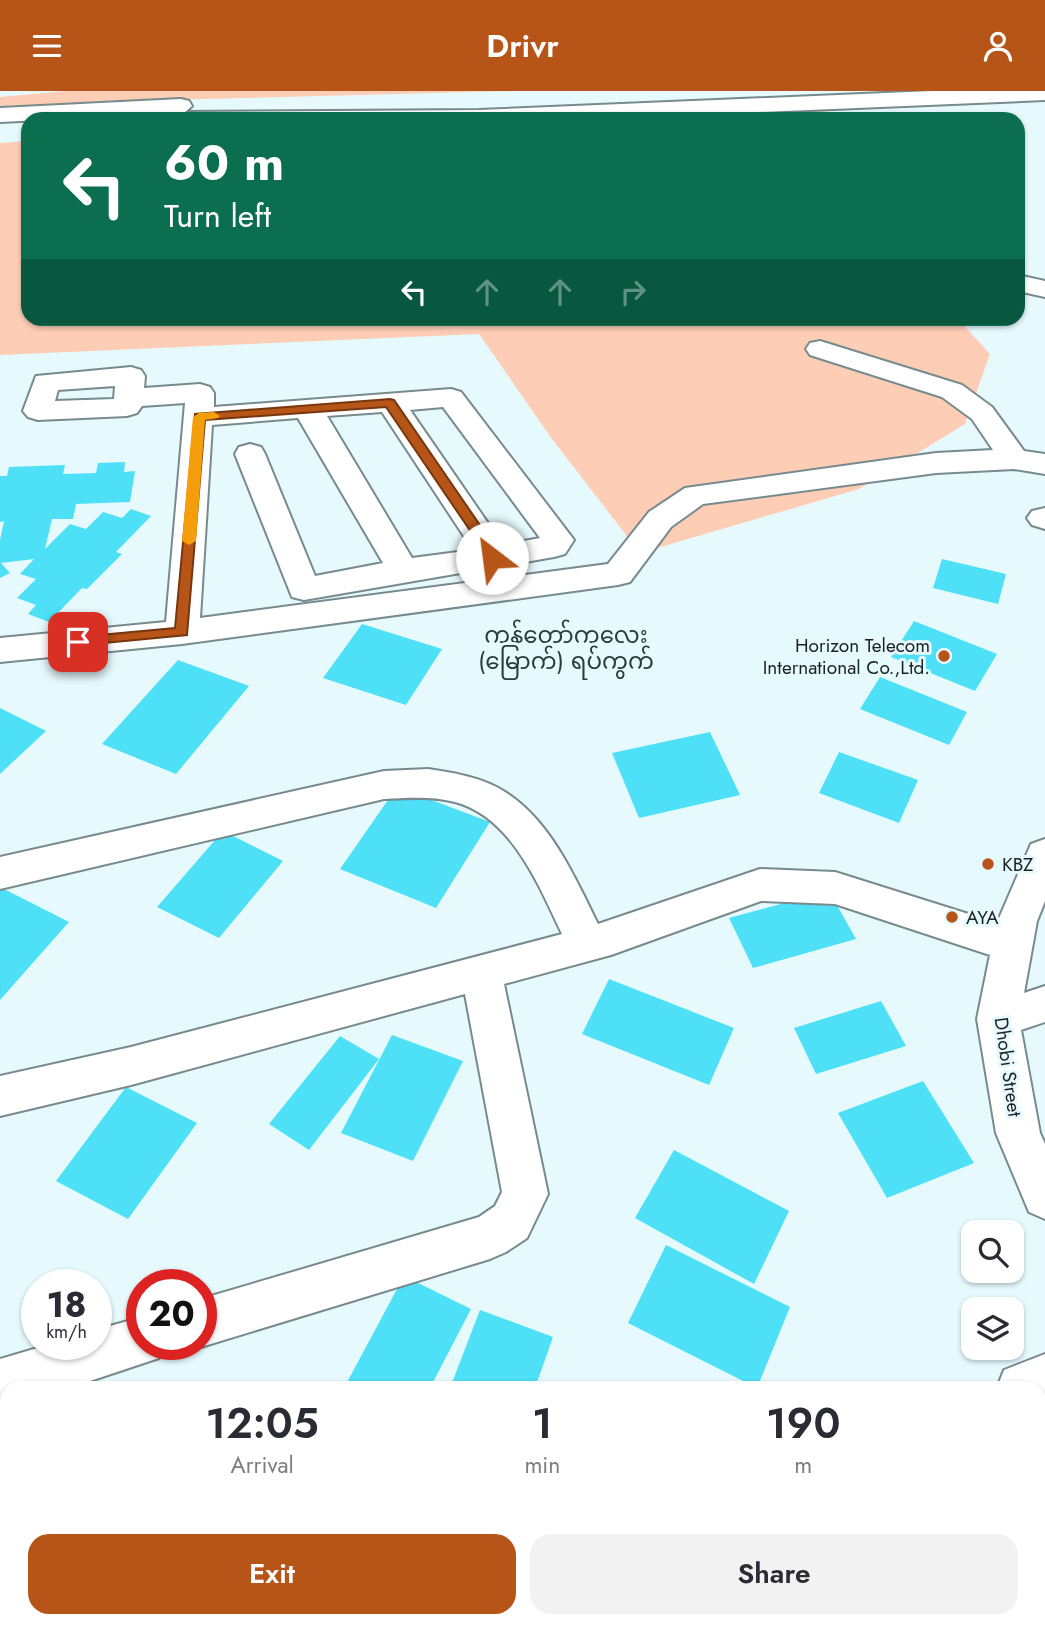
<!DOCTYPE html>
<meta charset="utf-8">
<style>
:root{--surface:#fff;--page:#f2f2f3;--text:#2b2b33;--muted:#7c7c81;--accent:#b65517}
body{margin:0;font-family:Jost,"Noto Sans Myanmar",sans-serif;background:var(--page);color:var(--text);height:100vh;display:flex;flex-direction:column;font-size:26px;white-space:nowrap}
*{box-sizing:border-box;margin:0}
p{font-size:23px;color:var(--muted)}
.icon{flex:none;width:38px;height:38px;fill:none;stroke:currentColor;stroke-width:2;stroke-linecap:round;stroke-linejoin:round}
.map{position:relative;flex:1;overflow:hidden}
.panel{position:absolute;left:0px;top:1290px;width:1046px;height:247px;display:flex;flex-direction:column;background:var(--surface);border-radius:21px 21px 0 0;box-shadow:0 2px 5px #0004}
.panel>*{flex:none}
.hud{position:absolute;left:21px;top:21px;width:1004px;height:214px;border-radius:21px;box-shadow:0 2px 5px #0004;background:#0b6e4f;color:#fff;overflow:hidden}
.controls{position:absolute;left:961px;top:1129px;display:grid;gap:14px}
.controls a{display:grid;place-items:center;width:63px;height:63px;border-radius:14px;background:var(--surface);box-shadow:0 2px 5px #0004;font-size:35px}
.speed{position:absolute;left:21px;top:1178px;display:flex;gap:14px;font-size:35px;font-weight:700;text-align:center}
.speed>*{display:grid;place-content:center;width:91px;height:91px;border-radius:50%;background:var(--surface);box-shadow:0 2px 5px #0004;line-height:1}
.speed small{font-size:18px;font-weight:400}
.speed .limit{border:10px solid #d22;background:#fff;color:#111}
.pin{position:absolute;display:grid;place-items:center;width:60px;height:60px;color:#fff;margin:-30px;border-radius:14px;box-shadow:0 4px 10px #0006}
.me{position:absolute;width:77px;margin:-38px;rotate:330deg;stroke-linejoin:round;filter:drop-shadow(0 0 5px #0008)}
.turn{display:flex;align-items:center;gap:24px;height:147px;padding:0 28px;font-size:32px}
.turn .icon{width:91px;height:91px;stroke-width:2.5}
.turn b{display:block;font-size:49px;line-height:60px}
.lanes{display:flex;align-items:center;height:66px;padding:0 28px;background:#0003;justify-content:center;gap:35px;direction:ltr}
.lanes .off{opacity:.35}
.eta{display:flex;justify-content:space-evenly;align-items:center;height:119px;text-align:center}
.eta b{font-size:42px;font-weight:600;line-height:49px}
.primary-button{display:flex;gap:14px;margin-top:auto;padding:14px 28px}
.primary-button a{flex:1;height:80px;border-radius:21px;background:var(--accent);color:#fff;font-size:28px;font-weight:600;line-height:80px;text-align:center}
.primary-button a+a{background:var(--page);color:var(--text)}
header{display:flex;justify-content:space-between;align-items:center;height:91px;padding:0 28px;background:var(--accent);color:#fff;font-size:32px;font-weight:600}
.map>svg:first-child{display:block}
</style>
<header><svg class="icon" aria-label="menu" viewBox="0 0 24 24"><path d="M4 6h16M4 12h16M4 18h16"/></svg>Drivr<svg class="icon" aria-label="person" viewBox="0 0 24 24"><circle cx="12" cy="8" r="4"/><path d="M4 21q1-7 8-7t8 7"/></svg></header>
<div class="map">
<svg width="1045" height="1535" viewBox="0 0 1045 1535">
<rect width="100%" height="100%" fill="#e6fafe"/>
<path fill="#fdcdb6" d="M66 0H514L128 10 0 18V6Z
M824 20V28H605Z
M28 50V228H958L990 263 965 333 859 398 640 462 552 348 479 243 0 264V52Z"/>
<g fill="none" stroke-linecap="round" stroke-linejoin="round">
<path fill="#a2ecf9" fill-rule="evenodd" d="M1045 1330V1384L1040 1386V1333Z
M534 1530H603L601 1535H532Z"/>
</g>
<path fill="#4de0f7" d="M125 371 124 381 135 380 130 411 76 413 73 428H52L45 458 70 433 86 438 103 421 122 427 131 418 151 425 116 461 122 463 87 498 82 497 49 531 28 523 36 514 17 507 36 488 20 483 34 468 1 472 10 482 0 487V449L4 430 0 431V385H7L9 376 65 374 63 383 96 382 98 372Z
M942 468 1006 483 998 513 933 497Z
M914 530 997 563 975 600 891 566Z
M362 533 442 558 406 614 323 587Z
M178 569 249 595 176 683 102 653Z
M880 586 967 621 949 654 860 618Z
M0 617 46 640 0 683Z
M710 641 740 704 639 727 612 662Z
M839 661 918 689 899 732 819 702Z
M397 696 490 731 436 817 340 778Z
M223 740 283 770 219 847 157 816Z
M2 797 69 831 0 909V800Z
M829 800 856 848 753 877 729 827Z
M609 888 734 937 709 994 582 943Z
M881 910 906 955 816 983 794 937Z
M392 944 463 970 413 1070 341 1042Z
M340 945 379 968 309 1059 269 1033Z
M923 990 974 1072 887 1107 838 1022Z
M126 996 197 1032 128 1128 56 1090Z
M674 1059 789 1120 754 1193 635 1127Z
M666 1154 790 1216 757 1297 628 1232Z
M404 1185 471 1218 430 1297H344Z
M480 1219 553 1246 535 1297H450Z
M1040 1393 1045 1405V1439L1040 1441Z
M1045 1508V1535H995L993 1530H1040V1510Z
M660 1530H761L763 1535H662Z"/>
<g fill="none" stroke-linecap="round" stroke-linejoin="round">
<defs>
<path id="minor" d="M1018 184 1045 190V206L1018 200Z
M820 250 962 294 992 316 1024 360 1045 363V383L1014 378 936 382 703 413 671 436 630 491 618 494 182 553 0 571V547L166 531 185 312 142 315 137 322 127 325 38 329 28 326 23 320 36 285 131 276 141 279 145 285 144 297 200 293 210 296 214 302V316L451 298 461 301 574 449 565 463 554 466 304 509 292 506 235 363 239 356 250 353 261 356 265 363 315 485 383 472 298 327 212 334 200 527 608 473 649 421 685 397 936 362 993 359 972 328 942 306 810 264 806 258 810 252ZM115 295 114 308 55 310 58 299ZM443 316 540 447 503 454 410 319ZM382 321 473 459 412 467 327 325Z
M1045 417V438L1032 434 1027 427 1032 420Z
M428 678C454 682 482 686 505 701 551 730 575 787 598 833L760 778 835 781 997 832 1031 753 1045 748V810L1037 830 1024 902 1045 895V931L1021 939 1040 1042 1045 1053V1128L1029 1121 996 1042 977 928 990 864 835 813 761 810 611 864 504 893 548 1103 527 1147 506 1161 490 1168 201 1256 194 1253H201V1208L479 1126 495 1115 502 1101 465 903 131 994 0 1025V985L131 956 562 843C539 795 512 726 455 711 431 705 408 707 384 708L0 798V766L384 680Z
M142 1226V1253H165L159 1267 69 1297H7V1316L0 1318V1268L51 1253H96V1239Z
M1045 1263V1313L1040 1315V1297H997L1004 1279Z
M330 1530H397L395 1535H328Z
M906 1530H961L963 1535H908Z"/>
<path id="major" d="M932 0H1045V9L594 28H143L146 24 0 31V17L181 8 189 10 192 15 185 21 479 19Z"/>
</defs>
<use href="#minor" stroke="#778a8d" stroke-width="4"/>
<use href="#major" stroke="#778a8d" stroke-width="4"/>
<use href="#minor" fill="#fff" fill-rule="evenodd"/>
<use href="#major" fill="#fff" fill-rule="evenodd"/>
</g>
<path fill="#b65517" stroke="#76370f" stroke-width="2" d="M390 308 394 309 495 456 499 467 497 470H488L484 460 386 316 205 329 187 544 73 555 71 551 78 546 175 537 195 323Z"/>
<path fill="#f59e0b" d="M214 321 220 325 218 327 205 329 196 450 189 454 182 450 193 326 199 322Z"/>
<g fill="#b65517" stroke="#e6fafe" stroke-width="2.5">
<circle cx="944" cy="565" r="7"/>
<circle cx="988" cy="773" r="7"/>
<circle cx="952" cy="826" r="7"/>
</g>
<g text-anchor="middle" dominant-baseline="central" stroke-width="6" stroke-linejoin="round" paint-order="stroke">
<g font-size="19" fill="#1b2224" stroke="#e6fafe" text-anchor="start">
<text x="930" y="554" text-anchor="end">Horizon Telecom<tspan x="930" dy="22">International Co.,Ltd.</tspan></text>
<text x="1002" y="773">KBZ</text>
<text x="966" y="826">AYA</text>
</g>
<g font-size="19" fill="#1b2224" stroke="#e6fafe">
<text transform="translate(1008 976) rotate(82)">Dhobi Street</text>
</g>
<g font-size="23" fill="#2a3b3e" stroke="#e6fafe">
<text x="566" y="544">ကန်တော်ကလေး<tspan x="566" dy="26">(မြောက်) ရပ်ကွက်</tspan></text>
</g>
</g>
</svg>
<div class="controls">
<a><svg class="icon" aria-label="search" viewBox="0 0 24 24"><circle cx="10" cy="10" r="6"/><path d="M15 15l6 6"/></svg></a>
<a><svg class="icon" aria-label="layers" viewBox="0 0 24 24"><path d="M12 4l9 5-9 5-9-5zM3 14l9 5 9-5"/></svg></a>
</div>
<div class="speed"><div>18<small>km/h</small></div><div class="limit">20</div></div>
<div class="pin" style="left:78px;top:551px;background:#d93025"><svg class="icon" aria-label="arrive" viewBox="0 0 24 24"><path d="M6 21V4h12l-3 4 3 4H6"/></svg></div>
<svg class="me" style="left:492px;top:467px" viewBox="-20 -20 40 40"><circle r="19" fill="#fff"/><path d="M0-13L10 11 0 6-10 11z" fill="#b65517"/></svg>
<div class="hud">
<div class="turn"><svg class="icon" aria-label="left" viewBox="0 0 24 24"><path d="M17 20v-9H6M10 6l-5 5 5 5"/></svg><div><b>60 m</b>Turn left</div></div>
<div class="lanes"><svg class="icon" aria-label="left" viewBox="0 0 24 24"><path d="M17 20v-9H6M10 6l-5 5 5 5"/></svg><svg class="icon off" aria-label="ahead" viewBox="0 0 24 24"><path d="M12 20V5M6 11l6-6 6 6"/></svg><svg class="icon off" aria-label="ahead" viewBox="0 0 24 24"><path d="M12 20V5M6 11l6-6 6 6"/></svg><svg class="icon off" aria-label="right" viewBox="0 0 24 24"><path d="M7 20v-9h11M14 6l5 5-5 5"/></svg></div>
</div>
<section class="panel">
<div class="eta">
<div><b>12:05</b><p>Arrival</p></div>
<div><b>1</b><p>min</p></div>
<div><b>190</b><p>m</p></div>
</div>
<div class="primary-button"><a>Exit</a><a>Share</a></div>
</section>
</div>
